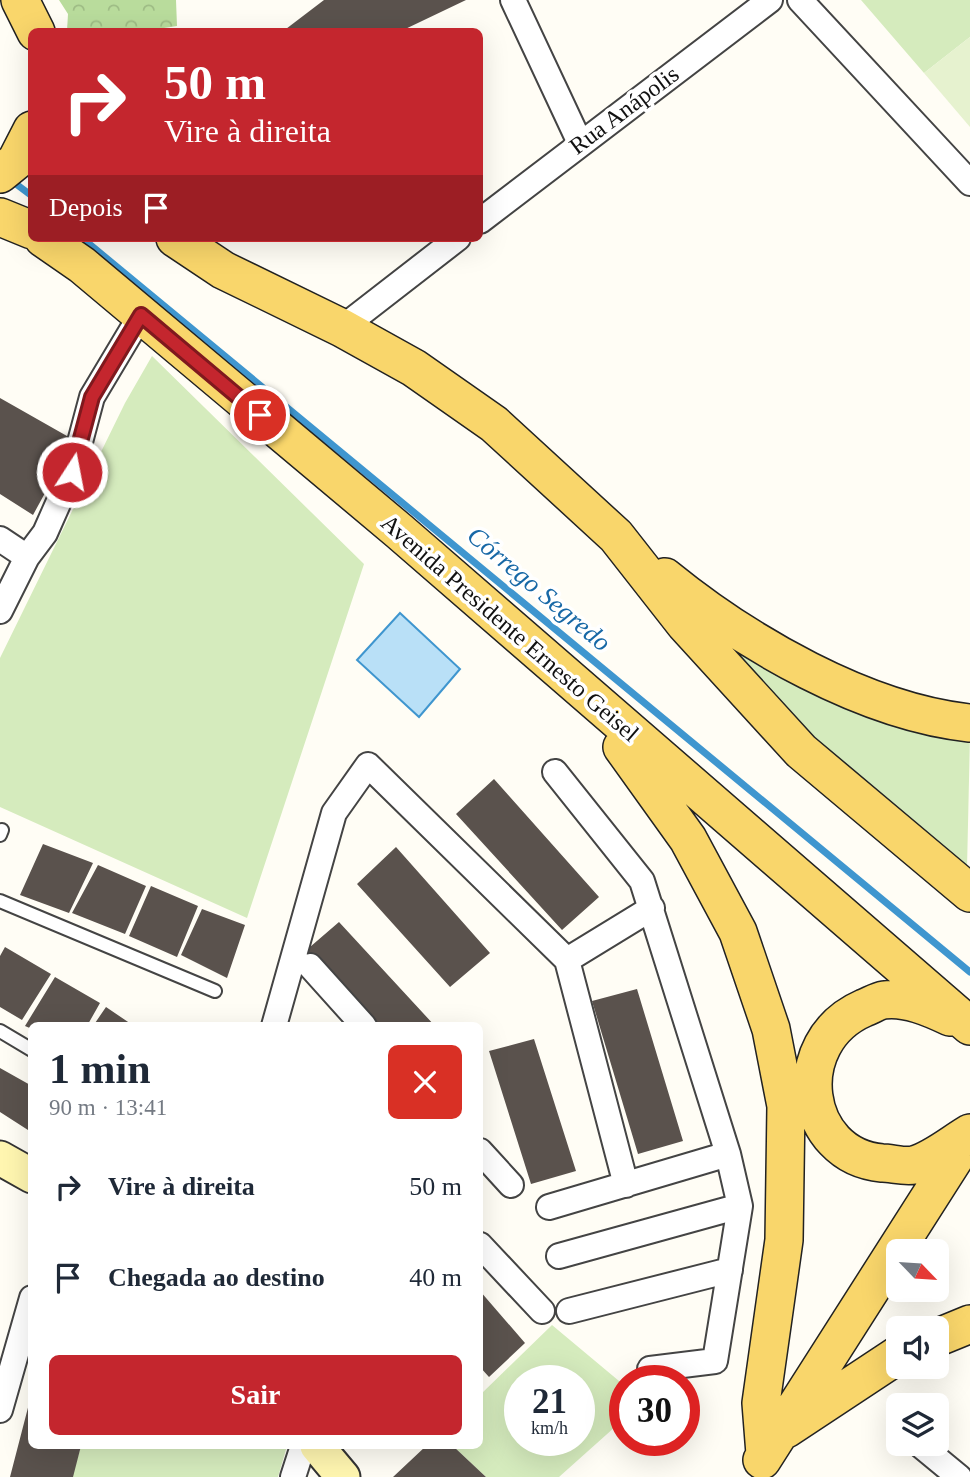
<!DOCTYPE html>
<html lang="pt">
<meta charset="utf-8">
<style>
:root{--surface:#fff;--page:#f6f6f7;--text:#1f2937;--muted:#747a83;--accent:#c4262e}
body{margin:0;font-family:"Times New Roman",serif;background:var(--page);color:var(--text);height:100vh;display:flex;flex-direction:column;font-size:26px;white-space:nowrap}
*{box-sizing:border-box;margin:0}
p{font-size:23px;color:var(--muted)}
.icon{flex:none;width:38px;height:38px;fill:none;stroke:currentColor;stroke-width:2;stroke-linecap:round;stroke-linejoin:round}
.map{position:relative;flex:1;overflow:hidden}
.sheet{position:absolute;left:28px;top:1022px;width:455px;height:427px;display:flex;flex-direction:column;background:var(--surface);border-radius:10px;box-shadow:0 7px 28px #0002}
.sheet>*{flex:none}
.top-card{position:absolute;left:28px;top:28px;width:455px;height:214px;border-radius:10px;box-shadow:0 7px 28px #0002;background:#c4262e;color:#fff;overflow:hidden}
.needle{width:46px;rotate:115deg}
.buttons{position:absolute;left:886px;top:1239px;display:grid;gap:14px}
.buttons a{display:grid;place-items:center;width:63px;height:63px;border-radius:10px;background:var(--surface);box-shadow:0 7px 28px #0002;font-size:35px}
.speed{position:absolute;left:504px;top:1365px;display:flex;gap:14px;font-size:35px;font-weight:700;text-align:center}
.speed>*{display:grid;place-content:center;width:91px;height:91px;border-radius:50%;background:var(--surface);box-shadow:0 7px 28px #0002;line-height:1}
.speed small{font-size:18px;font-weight:400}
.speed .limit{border:10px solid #d22;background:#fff;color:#111}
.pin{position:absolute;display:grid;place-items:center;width:60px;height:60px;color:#fff;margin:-30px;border:4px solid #fff;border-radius:50%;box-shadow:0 2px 7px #0007}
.me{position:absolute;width:77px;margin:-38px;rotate:11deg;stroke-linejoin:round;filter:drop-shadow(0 0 5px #0008)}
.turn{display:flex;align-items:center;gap:24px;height:147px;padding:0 21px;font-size:32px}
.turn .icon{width:91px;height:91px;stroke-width:2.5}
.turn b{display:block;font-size:49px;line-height:60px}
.then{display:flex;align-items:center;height:66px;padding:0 21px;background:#0003;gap:14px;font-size:26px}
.round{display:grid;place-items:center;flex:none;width:74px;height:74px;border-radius:10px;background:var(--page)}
.summary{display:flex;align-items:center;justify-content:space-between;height:119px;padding:0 21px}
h1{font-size:42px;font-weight:700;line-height:52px}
.button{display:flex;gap:14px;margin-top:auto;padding:14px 21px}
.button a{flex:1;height:80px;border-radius:10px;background:var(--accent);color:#fff;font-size:28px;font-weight:700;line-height:80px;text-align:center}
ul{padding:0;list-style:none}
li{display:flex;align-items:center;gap:21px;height:91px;padding:0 21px}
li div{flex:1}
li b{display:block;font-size:26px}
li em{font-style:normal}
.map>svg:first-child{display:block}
</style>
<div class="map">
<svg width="970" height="1477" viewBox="0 0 970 1477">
<defs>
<pattern id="forest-crowns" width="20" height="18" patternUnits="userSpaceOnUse" patternTransform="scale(1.75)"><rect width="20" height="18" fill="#b9dc9c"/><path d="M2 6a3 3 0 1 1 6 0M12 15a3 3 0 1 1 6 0" fill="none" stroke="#9ebc85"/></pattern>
</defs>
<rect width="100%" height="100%" fill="#fffdf5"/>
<path fill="#d5ebbd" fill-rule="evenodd" d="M861 0H970V37L924 73Z
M152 356 364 564 247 918 0 807V658L125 403Z
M724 637 970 735 967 869 852 774 767 692Z
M552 1325 625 1386V1418L559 1477H486L453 1446H480V1395ZM520 1381H579V1440H520Z
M81 1446H287L278 1477H72Z"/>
<path fill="url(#forest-crowns)" d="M59 0H176L177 26 138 32 67 31 68 14Z"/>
<path fill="#e6f2cf" d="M970 37V127L924 73Z"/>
<path fill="#b9e0f7" stroke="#3f96cf" stroke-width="2" d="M400 613 460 669 419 717 357 660Z"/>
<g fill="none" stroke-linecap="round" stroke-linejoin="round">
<path stroke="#3f96cf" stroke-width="7" d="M16 184 32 196
M82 238 970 972"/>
</g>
<path fill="#5a524d" d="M324 0H466L399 32H282Z
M0 398 74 440 33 515 0 494Z
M494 779 599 897 562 930 456 814Z
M43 844 93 863 69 913 20 895Z
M396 847 490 953 450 987 357 884Z
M98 865 146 886 125 934 72 913Z
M151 886 198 906 177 957 129 936Z
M202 909 245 925 227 978 181 955Z
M339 922 435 1026H370L303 953Z
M5 947 51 974 22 1020 0 1007V956Z
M55 977 100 1003 87 1026H32V1029L25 1026Z
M637 989 683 1141 638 1154 592 1001Z
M106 1007 134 1026H93Z
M534 1039 576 1171 531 1184 489 1051Z
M0 1068 32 1086V1123L28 1130 0 1112Z
M480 1291 525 1343 489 1377 480 1367Z
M31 1396 32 1446H81L73 1477H10Z
M426 1446H453L486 1477H393Z"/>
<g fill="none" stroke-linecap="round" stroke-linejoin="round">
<defs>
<path id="lane" d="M0 835 2 830
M0 901 215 991
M0 1031 32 1050"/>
<path id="street" d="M513 0 580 143
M800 0 970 183
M480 221 770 0
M342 328 458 238
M0 539 27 557 45 533 72 472 92 397 141 315
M0 611 27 557
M555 772 642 881 728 1154 740 1206 715 1361 650 1369
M567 960 652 908
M310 966 364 1026
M274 1026 334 813 368 765 567 960 626 1185
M480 1151 511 1185
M549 1207 728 1154
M480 1245 542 1311
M559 1256 740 1206
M569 1311 730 1270
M0 1410 32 1298
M919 1444 959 1477
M293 1477 303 1446"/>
<path id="secondary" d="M0 1158 32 1176
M317 1446 343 1477"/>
<path id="primary" d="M20 0 36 32
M0 174 16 161 32 130
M0 217 32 230
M43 238 82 265 399 531 970 1026
M175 238 223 270 342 328 414 368 494 424 616 536 685 624 801 751 970 893
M665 577C746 643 865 712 970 723
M622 747 688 839 738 932 771 1029 786 1106 784 1240 761 1403 765 1454
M950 1017C931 1008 906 997 884 1000 877 1001 870 1006 864 1008 786 1042 802 1156 882 1163 891 1163 905 1167 914 1165 933 1160 953 1143 970 1133
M936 1338 970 1324
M786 1429 898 1355
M762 1460 968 1137"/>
</defs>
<use href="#lane" stroke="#444" stroke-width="16"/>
<use href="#street" stroke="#444" stroke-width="28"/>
<use href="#secondary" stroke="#333" stroke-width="37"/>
<use href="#primary" stroke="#222" stroke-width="40"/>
<use href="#lane" stroke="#fff" stroke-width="12"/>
<use href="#street" stroke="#fff" stroke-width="24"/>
<use href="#secondary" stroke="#fff6b0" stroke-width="33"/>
<use href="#primary" stroke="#f9d66b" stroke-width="37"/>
</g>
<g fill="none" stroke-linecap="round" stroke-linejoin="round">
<defs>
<path id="route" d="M72 472 92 397 141 315 260 415"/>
</defs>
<use href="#route" stroke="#7f191e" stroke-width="18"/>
<use href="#route" stroke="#c4262e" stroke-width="12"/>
</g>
<g text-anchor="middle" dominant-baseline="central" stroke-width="7" stroke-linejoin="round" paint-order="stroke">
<g font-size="24" fill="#111" stroke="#fff">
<text transform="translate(624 110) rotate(-37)">Rua Anápolis</text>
<text transform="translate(510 628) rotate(41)">Avenida Presidente Ernesto Geisel</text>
</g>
<g font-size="26" font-style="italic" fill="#1768a6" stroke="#fff">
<text transform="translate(539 589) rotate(40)">Córrego Segredo</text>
</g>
</g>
</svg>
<div class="buttons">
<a><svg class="needle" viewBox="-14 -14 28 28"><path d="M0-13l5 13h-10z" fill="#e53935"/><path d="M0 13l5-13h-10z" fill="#747a83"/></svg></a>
<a><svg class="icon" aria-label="sound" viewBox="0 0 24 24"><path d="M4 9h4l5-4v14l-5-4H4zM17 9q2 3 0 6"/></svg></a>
<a><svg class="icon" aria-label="layers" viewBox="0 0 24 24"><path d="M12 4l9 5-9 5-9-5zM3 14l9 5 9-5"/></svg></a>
</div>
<div class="speed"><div>21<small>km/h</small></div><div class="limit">30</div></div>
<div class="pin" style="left:260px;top:415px;background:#d93025"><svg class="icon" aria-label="arrive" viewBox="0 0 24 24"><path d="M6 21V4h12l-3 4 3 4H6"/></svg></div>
<svg class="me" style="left:72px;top:472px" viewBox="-20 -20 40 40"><circle r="17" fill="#c4262e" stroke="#fff" stroke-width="3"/><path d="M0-11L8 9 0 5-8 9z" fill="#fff"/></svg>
<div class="top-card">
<div class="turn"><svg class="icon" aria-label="right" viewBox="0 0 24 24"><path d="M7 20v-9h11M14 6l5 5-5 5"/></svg><div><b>50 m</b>Vire à direita</div></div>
<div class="then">Depois<svg class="icon" aria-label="arrive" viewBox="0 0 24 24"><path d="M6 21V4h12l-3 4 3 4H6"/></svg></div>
</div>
<section class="sheet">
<div class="summary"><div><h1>1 min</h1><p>90 m · 13:41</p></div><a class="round" style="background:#d93025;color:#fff"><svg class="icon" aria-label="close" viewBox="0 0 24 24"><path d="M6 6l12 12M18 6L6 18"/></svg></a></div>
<ul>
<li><svg class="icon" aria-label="right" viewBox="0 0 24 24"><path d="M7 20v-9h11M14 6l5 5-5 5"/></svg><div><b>Vire à direita</b></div><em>50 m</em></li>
<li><svg class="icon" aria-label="arrive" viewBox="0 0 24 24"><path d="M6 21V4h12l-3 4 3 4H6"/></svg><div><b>Chegada ao destino</b></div><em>40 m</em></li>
</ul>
<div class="button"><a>Sair</a></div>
</section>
</div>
